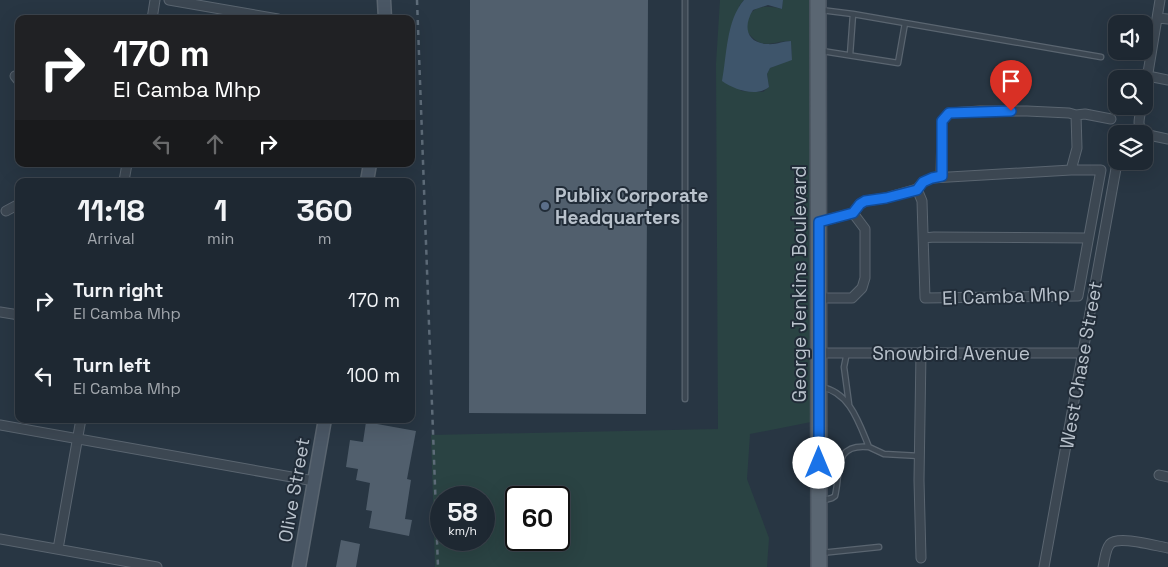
<!DOCTYPE html>
<style>
:root{--surface:#1e2832;--page:#2b343e;--text:#f1f3f6;--muted:#a1a6ac;--line:#3c444d}
body{margin:0;font-family:"Space Grotesk",sans-serif;background:var(--page);color:var(--text);height:100vh;display:flex;flex-direction:column;font-size:19px;white-space:nowrap}
*{box-sizing:border-box;margin:0}
p{font-size:16px;color:var(--muted)}
.icon{flex:none;width:28px;height:28px;fill:none;stroke:currentColor;stroke-width:2;stroke-linecap:round;stroke-linejoin:round}
.map{position:relative;flex:1;overflow:hidden}
.panel{position:absolute;left:15px;top:178px;width:400px;height:245px;display:flex;flex-direction:column;background:var(--surface);border-radius:10px;box-shadow:0 5px 20px #0002,0 0 0 1px var(--line)}
.panel>*{flex:none}
.hud{position:absolute;left:15px;top:15px;width:400px;height:152px;border-radius:10px;box-shadow:0 5px 20px #0002,0 0 0 1px var(--line);background:#202124;color:#fff;overflow:hidden}
.tools{position:absolute;left:1108px;top:15px;display:grid;gap:10px}
.tools a{display:grid;place-items:center;width:45px;height:45px;border-radius:10px;background:var(--surface);box-shadow:0 5px 20px #0002,0 0 0 1px var(--line);font-size:25px}
.speed{position:absolute;left:430px;top:486px;display:flex;gap:10px;font-size:25px;font-weight:700;text-align:center}
.speed>*{display:grid;place-content:center;width:65px;height:65px;border-radius:50%;background:var(--surface);box-shadow:0 5px 20px #0002,0 0 0 1px var(--line);line-height:1}
.speed small{font-size:12px;font-weight:400}
.speed .limit{border:2px solid #111;border-radius:8px;background:#fff;color:#111}
.pin{position:absolute;display:grid;place-items:center;width:42px;height:42px;color:#fff;margin:-51px -21px;border-radius:50% 50% 50% 0;rotate:-45deg;box-shadow:0 0 5px #0007}
.pin .icon{rotate:45deg}
.me{position:absolute;width:55px;margin:-28px;rotate:0deg;stroke-linejoin:round;filter:drop-shadow(0 0 4px #0008)}
.turn{display:flex;align-items:center;gap:18px;height:105px;padding:0 15px;font-size:22px}
.turn .icon{width:65px;height:65px;stroke-width:2.5}
.turn b{display:block;font-size:35px;line-height:42px}
.lanes{display:flex;align-items:center;height:48px;padding:0 15px;background:#0003;justify-content:center;gap:25px;direction:ltr}
.lanes .off{opacity:.35}
.eta{display:flex;justify-content:space-evenly;align-items:center;height:85px;text-align:center}
.eta b{font-size:30px;font-weight:600;line-height:35px}
ul{padding:0;list-style:none}
li{display:flex;align-items:center;gap:15px;height:75px;padding:0 15px}
li div{flex:1}
li b{display:block;font-size:19px}
li em{font-style:normal}
.map>svg:first-child{display:block}
</style>
<div class="map">
<svg width="1168" height="567" viewBox="0 0 1168 567">
<rect width="100%" height="100%" fill="#283643"/>
<path fill="#2a4343" fill-rule="evenodd" d="M720 0H744L739 6 741 91 763 92 769 87 767 74 770 68 792 59 791 41C770 41 762 52 746 30 747 6 762 4 782 9L783 0H809L813 167 811 422 750 434 747 479 769 538 767 567H435L431 435 718 429 716 64ZM441 498H484V540H441ZM516 498H559V540H516Z"/>
<path fill="#3e556b" d="M744 0H783L782 9 768 5 753 10C743 26 746 43 767 44 776 45 783 41 791 41L792 60 770 68 767 74 769 87C756 97 735 90 722 81 727 55 726 21 744 0Z"/>
<path fill="#515f6d" d="M470 0H648L646 414 469 413Z
M366 422 416 431 407 479 411 480 405 519 412 520 409 536 369 528 372 511 366 510 370 483 356 480 358 469 346 467 350 440 363 442Z
M341 540 360 544 356 567H336Z"/>
<g fill="none" stroke-linecap="round" stroke-linejoin="round">
<defs>
<path id="lane" d="M685 0V399
M821 10 853 14 1101 57
M822 51 898 63 905 23
M850 55 853 14
M847 352 844 367 849 404
M821 387C850 392 859 423 869 447L884 454 920 456
M821 501 832 498 835 496C841 471 833 443 869 447
M821 553 879 547"/>
<path id="street" d="M169 0 278 19
M1158 18 1168 19
M152 19 155 0
M15 76 19 81
M1148 76 1168 80
M1144 97 1160 0
M1142 106C1140 116 1136 125 1143 134
M1144 134 1168 139
M1071 170 1077 148 1076 115
M941 176 942 126V121L949 113 980 111H1027L1069 113 1076 115 1085 114 1111 119
M124 181 127 164
M6 211 19 204
M819 222 853 213 860 204 865 201 886 198 917 189 923 182 932 178 1071 170H1101L1078 296 925 298 922 201 917 189
M924 238 934 237 1088 238
M819 298H852L862 288 865 278V229L853 213
M0 312 19 315
M921 352 919 480 921 558
M819 353H1083
M0 425 314 481
M1159 475 1168 477
M0 539 157 567
M58 549 81 419
M1044 567 1117 163
M1103 567C1105 559 1105 550 1110 544 1118 535 1156 546 1168 548"/>
<path id="secondary" d="M384 0 385 19
M367 181 370 164
M299 567 325 419"/>
<path id="primary" d="M818 0 819 567"/>
</defs>
<use href="#lane" stroke="#5a6570" stroke-width="7"/>
<use href="#street" stroke="#5a6570" stroke-width="11"/>
<use href="#secondary" stroke="#5a6570" stroke-width="15"/>
<use href="#primary" stroke="#49535f" stroke-width="18"/>
<use href="#lane" stroke="#3c4752" stroke-width="4.5"/>
<use href="#street" stroke="#3c4752" stroke-width="9"/>
<use href="#secondary" stroke="#4a5765" stroke-width="12"/>
<use href="#primary" stroke="#5a6672" stroke-width="15"/>
<path stroke="#5e6c79" stroke-width="2.5" stroke-dasharray="5 5" stroke-linecap="butt" d="M417 0 438 567"/>
</g>
<g fill="none" stroke-linecap="round" stroke-linejoin="round">
<defs>
<path id="route" d="M819 463V222L853 213 860 204 865 201 886 198 917 190 923 182 932 178 942 176V121L949 113 1011 111"/>
</defs>
<use href="#route" stroke="#114b97" stroke-width="12"/>
<use href="#route" stroke="#1a73e8" stroke-width="9"/>
</g>
<circle fill="#5c6f8a" stroke="#212c38" stroke-width="2" cx="545" cy="206" r="5"/>
<g text-anchor="middle" dominant-baseline="central" stroke-width="4" stroke-linejoin="round" paint-order="stroke">
<g font-size="19" font-weight="bold" fill="#b9c2cc" stroke="#212c38" text-anchor="start">
<text x="555" y="195">Publix Corporate<tspan x="555" dy="22">Headquarters</tspan></text>
</g>
<g font-size="19" fill="#b9c2cc" stroke="#212c38">
<text transform="translate(799 284) rotate(-90)">George Jenkins Boulevard</text>
<text transform="translate(1006 296) rotate(-2)">El Camba Mhp</text>
<text x="951" y="353">Snowbird Avenue</text>
<text transform="translate(1081 365) rotate(-80)">West Chase Street</text>
<text transform="translate(294 490) rotate(-80)">Olive Street</text>
</g>
</g>
</svg>
<div class="tools">
<a><svg class="icon" aria-label="sound" viewBox="0 0 24 24"><path d="M4 9h4l5-4v14l-5-4H4zM17 9q2 3 0 6"/></svg></a>
<a><svg class="icon" aria-label="search" viewBox="0 0 24 24"><circle cx="10" cy="10" r="6"/><path d="M15 15l6 6"/></svg></a>
<a><svg class="icon" aria-label="layers" viewBox="0 0 24 24"><path d="M12 4l9 5-9 5-9-5zM3 14l9 5 9-5"/></svg></a>
</div>
<div class="speed"><div>58<small>km/h</small></div><div class="limit">60</div></div>
<div class="pin" style="left:1011px;top:111px;background:#d93025"><svg class="icon" aria-label="arrive" viewBox="0 0 24 24"><path d="M6 21V4h12l-3 4 3 4H6"/></svg></div>
<svg class="me" style="left:819px;top:463px" viewBox="-20 -20 40 40"><circle r="19" fill="#fff"/><path d="M0-13L10 11 0 6-10 11z" fill="#1a73e8"/></svg>
<div class="hud">
<div class="turn"><svg class="icon" aria-label="right" viewBox="0 0 24 24"><path d="M7 20v-9h11M14 6l5 5-5 5"/></svg><div><b>170 m</b>El Camba Mhp</div></div>
<div class="lanes"><svg class="icon off" aria-label="left" viewBox="0 0 24 24"><path d="M17 20v-9H6M10 6l-5 5 5 5"/></svg><svg class="icon off" aria-label="ahead" viewBox="0 0 24 24"><path d="M12 20V5M6 11l6-6 6 6"/></svg><svg class="icon" aria-label="right" viewBox="0 0 24 24"><path d="M7 20v-9h11M14 6l5 5-5 5"/></svg></div>
</div>
<section class="panel">
<div class="eta">
<div><b>11:18</b><p>Arrival</p></div>
<div><b>1</b><p>min</p></div>
<div><b>360</b><p>m</p></div>
</div>
<ul>
<li><svg class="icon" aria-label="right" viewBox="0 0 24 24"><path d="M7 20v-9h11M14 6l5 5-5 5"/></svg><div><b>Turn right</b><p>El Camba Mhp</p></div><em>170 m</em></li>
<li><svg class="icon" aria-label="left" viewBox="0 0 24 24"><path d="M17 20v-9H6M10 6l-5 5 5 5"/></svg><div><b>Turn left</b><p>El Camba Mhp</p></div><em>100 m</em></li>
</ul>
</section>
</div>
